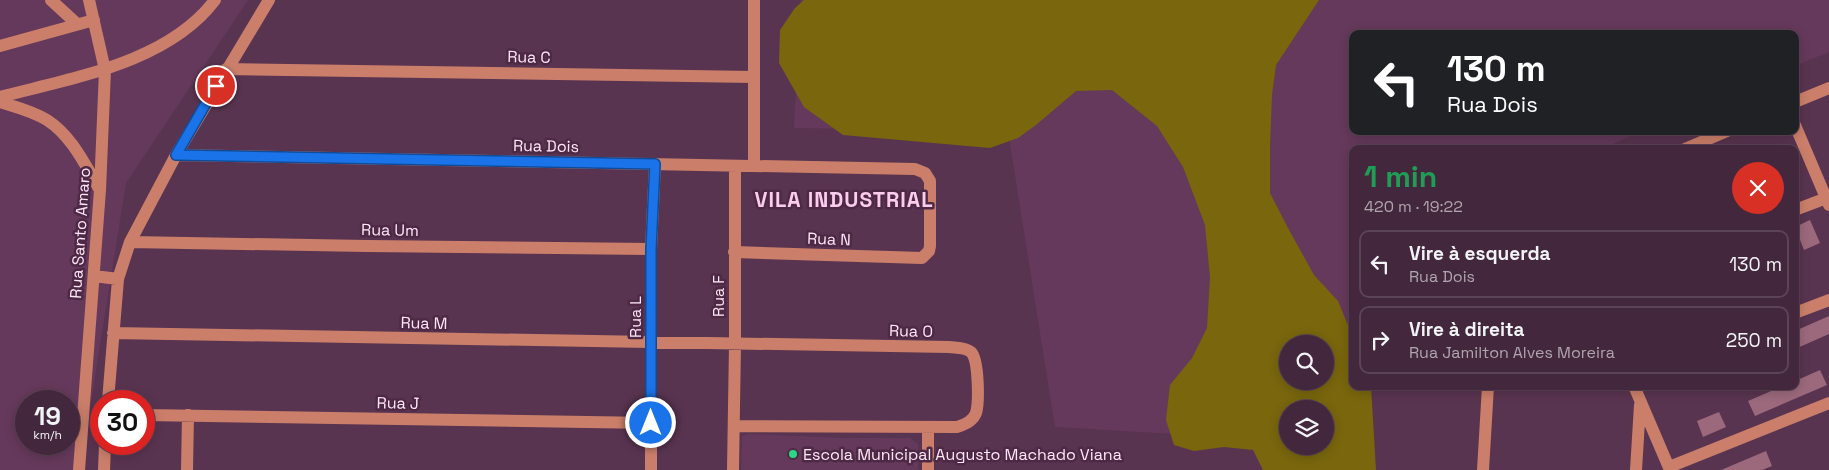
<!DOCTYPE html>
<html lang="pt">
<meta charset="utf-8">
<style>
:root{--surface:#43273c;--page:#4a2f43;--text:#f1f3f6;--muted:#afa5af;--line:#5b4456}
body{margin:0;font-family:"Space Grotesk",sans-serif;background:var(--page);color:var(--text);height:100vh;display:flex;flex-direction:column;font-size:19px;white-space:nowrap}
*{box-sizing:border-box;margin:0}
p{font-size:16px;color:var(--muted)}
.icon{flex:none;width:28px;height:28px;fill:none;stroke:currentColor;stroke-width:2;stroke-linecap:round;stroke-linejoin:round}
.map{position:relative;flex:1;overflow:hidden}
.panel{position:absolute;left:1349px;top:145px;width:450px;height:245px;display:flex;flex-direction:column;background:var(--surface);border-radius:10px;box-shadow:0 2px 12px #0003,0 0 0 1px var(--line)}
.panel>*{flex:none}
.guide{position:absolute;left:1349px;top:30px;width:450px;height:105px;border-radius:10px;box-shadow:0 2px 12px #0003,0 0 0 1px var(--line);background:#202124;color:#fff;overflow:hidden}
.buttons{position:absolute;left:1279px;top:335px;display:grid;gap:10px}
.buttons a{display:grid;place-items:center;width:55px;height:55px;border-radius:50%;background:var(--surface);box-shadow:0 2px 12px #0003,0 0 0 1px var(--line);font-size:25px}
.speed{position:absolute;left:15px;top:390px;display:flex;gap:10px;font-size:25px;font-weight:700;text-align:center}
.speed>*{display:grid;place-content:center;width:65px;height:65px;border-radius:50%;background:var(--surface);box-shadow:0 2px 12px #0003,0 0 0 1px var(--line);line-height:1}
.speed small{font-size:12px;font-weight:400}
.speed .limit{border:8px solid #d22;background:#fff;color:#111}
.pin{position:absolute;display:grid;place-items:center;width:42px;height:42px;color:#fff;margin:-21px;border:2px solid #fff;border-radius:50%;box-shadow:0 1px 5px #0007}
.me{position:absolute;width:55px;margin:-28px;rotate:0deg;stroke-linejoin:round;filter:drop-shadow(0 0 4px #0008)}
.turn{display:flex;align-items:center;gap:18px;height:105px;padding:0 15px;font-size:22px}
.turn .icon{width:65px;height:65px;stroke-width:2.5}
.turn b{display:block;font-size:35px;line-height:42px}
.round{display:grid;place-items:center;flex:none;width:52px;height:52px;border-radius:26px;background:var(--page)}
.summary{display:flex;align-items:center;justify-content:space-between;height:85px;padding:0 15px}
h1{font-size:30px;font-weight:800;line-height:38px;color:#1e9e55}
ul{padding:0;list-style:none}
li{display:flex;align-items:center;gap:15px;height:68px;margin:0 10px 8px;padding:0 5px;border:2px solid var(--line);border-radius:10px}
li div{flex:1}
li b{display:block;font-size:19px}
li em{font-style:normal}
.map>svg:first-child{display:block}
</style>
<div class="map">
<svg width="1829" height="470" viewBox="0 0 1829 470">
<rect width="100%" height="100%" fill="#593450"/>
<path fill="#65395b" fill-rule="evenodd" d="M0 0H248L126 183 80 470H0ZM26 401H69V444H26Z
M801 0H1829V52L1795 66V34H1352V131H1642L1601 149H1352V386H1375L1175 434 1055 427 1008 131 794 128ZM1288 344H1325V381H1288Z
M748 434 846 438H910L918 444V470H741L742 436Z"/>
<path fill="#79660d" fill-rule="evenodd" d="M804 0H1319L1276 65 1272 95 1270 146V193L1288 228 1314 275 1338 301 1352 335V386H1371L1376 470H1263L1253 450 1224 447 1194 451 1174 445 1166 420 1170 385 1192 358 1207 328 1210 277 1205 225 1183 167 1157 126 1112 90 1076 91 1036 125 1018 138 990 148 843 135 804 107 779 63 780 30 795 8ZM1288 344H1325V381H1288ZM1288 409H1325V446H1288Z"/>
<path fill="#9b697b" d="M1810 220 1820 243 1804 250 1795 227Z
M1829 316V334L1795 349V331Z
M1820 370 1827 385 1755 416 1748 401 1783 386H1795V381Z
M1719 412 1726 427 1703 437 1697 421Z
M1766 451 1772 466 1762 470H1721Z"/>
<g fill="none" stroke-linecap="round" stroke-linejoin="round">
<path stroke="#cb7f6a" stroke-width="12" d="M51 0 77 24
M754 0V166
M0 46 94 20
M226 69 754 77
M0 97C71 78 168 63 215 0
M0 102C16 107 33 111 47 120 72 136 85 165 100 190
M1795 102 1829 88
M1795 125 1829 205
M1685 149 1727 131
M176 155 915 169 925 173 930 181V246L929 251 922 258 734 252
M1795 210 1829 197
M130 242 367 246 651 249
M94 276 118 279
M1795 313 1829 300
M113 333 949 347C956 348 965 347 971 352 979 360 979 403 976 413 973 421 964 425 957 427L734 426
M1634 386 1670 470
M108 401 118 279 130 242 176 155 269 0
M144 415 651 423
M1669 467 1829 403
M79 470 100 190 105 70 89 0
M104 470 105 444
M187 470 188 415
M651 470V249L655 164
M733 470 735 344V166
M928 470V427
M1483 470 1488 386
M1636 470 1640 405"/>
</g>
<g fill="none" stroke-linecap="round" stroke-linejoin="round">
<defs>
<path id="route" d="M216 86 176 155 655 164 651 249V423"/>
</defs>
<use href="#route" stroke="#114b97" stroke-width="12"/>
<use href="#route" stroke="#1a73e8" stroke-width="9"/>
</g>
<circle fill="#28d885" stroke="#4e2946" stroke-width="2" cx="793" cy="454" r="5"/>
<g text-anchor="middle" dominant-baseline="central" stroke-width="5" stroke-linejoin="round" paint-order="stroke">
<g font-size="16" fill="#fee6f7" stroke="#4e2946">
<text transform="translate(529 57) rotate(1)">Rua C</text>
<text transform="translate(546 146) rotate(1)">Rua Dois</text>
<text transform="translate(390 230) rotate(1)">Rua Um</text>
<text transform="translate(80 233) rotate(-86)">Rua Santo Amaro</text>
<text transform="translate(829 239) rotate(2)">Rua N</text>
<text transform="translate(718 296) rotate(-90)">Rua F</text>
<text transform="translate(635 317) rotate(-90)">Rua L</text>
<text transform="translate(424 323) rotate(1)">Rua M</text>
<text transform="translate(911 331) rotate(1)">Rua O</text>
<text transform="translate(398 403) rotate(1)">Rua J</text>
</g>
<g font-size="16" fill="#fee6f7" stroke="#4e2946" text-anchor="start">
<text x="803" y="454">Escola Municipal Augusto Machado Viana</text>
</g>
<g font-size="21" font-weight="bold" letter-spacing="1" fill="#faccee" stroke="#4e2946">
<text x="844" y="199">VILA INDUSTRIAL</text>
</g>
</g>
</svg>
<div class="buttons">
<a><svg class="icon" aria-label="search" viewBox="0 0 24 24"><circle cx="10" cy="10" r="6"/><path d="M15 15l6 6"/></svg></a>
<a><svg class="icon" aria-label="layers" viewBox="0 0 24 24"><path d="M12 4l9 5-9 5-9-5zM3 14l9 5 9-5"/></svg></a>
</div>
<div class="speed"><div>19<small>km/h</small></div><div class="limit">30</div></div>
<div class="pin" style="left:216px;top:86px;background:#d93025"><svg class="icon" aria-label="arrive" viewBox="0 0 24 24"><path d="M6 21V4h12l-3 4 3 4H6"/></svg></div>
<svg class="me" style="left:651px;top:423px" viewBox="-20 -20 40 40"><circle r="17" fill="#1a73e8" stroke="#fff" stroke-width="3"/><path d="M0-11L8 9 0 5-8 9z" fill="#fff"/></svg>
<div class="guide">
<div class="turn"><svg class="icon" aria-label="left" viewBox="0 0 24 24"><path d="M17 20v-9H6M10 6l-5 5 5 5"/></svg><div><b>130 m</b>Rua Dois</div></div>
</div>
<section class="panel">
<div class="summary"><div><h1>1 min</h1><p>420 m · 19:22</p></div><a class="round" style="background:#d93025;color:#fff"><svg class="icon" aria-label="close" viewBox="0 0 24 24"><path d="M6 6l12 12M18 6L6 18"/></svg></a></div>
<ul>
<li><svg class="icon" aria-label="left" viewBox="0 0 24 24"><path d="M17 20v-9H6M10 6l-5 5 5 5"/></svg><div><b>Vire à esquerda</b><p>Rua Dois</p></div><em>130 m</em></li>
<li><svg class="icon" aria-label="right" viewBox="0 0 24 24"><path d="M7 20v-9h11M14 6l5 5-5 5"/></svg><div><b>Vire à direita</b><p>Rua Jamilton Alves Moreira</p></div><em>250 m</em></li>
</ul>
</section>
</div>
